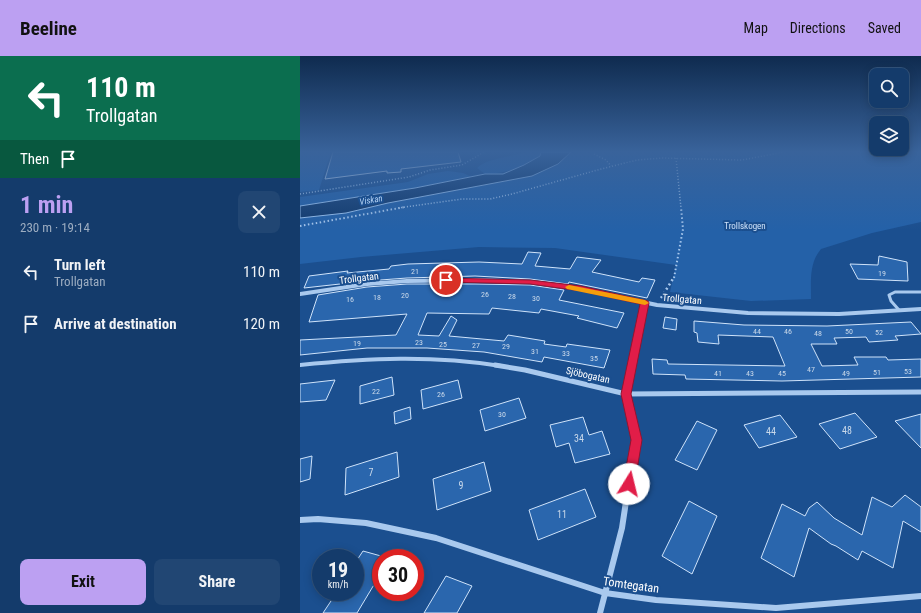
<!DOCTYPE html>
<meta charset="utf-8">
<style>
:root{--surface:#143b6b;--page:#214673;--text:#f1f3f6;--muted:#9dadc1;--line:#33557e;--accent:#bca0f2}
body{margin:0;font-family:"Roboto Condensed",sans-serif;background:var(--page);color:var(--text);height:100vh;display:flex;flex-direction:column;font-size:15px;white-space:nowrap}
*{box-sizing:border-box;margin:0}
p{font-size:13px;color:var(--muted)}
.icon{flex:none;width:22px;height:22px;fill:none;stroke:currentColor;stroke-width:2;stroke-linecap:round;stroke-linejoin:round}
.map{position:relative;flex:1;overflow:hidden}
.sheet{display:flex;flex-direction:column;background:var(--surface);width:300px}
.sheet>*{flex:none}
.guide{background:#0b6e4f;color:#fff;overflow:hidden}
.fabs{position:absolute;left:569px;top:12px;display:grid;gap:8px}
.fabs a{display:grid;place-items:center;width:40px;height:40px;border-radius:8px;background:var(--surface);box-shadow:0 2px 10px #0003,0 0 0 1px var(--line);font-size:20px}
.speed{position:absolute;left:12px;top:493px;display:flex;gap:8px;font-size:20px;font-weight:700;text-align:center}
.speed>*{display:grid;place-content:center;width:52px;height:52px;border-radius:50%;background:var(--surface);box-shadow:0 2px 10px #0003,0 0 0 1px var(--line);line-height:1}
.speed small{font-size:10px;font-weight:400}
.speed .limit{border:6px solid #d22;background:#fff;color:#111}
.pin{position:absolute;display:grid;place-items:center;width:34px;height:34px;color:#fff;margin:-17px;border:2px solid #fff;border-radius:50%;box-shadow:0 1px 4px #0007}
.me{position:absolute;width:44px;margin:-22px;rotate:9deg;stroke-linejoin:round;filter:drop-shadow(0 0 3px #0008)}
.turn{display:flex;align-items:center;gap:14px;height:84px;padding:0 20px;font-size:18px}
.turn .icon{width:52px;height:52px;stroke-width:2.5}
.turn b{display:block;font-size:28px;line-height:34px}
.then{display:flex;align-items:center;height:38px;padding:0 20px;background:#0003;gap:8px;font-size:15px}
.round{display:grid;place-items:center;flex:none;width:42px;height:42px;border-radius:8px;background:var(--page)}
.summary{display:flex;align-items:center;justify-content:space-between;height:68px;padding:0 20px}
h1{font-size:24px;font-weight:700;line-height:30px;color:var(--accent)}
.button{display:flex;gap:8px;margin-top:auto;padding:8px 20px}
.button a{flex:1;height:46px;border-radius:8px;background:var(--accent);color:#111;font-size:16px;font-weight:700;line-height:46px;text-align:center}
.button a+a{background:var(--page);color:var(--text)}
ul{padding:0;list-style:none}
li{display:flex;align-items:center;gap:12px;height:52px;padding:0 20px}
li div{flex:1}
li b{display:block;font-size:15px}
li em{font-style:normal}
header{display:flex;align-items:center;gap:24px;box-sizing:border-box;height:56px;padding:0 20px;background:var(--accent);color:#111}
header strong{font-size:19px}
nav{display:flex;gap:22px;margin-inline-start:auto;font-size:14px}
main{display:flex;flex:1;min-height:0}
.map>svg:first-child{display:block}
</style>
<header>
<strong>Beeline</strong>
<nav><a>Map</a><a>Directions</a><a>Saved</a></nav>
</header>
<main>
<section class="sheet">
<div class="guide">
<div class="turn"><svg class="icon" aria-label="left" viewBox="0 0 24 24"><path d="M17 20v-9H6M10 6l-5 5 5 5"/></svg><div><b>110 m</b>Trollgatan</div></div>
<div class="then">Then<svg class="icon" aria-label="arrive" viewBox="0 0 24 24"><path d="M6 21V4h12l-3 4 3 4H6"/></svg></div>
</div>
<div class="summary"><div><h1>1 min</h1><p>230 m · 19:14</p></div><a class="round"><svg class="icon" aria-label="close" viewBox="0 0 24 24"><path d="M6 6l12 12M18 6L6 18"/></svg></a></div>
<ul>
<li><svg class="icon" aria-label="left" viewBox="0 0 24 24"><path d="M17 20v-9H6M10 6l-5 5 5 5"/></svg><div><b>Turn left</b><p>Trollgatan</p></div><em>110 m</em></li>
<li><svg class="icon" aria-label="arrive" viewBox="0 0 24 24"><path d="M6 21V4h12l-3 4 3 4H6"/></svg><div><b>Arrive at destination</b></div><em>120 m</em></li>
</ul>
<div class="button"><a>Exit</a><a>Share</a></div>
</section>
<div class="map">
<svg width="621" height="557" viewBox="0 0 621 557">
<rect width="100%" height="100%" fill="#1b4f8f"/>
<path fill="#2461a8" d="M0 96H31L19 134 0 136Z
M226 96H241L240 100C220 112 208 117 185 118L177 112C186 102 212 101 226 96Z
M271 96H621V166L572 177 521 193C509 207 511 225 511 243L451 245 370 236 376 209 255 192 179 191 61 201 0 208V162L46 157 88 147 232 120 258 108Z
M148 115 163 117 172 121 115 132 0 150V141L108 126 128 118Z"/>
<path fill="#123a6d" stroke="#9cc4f0" d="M241 96H271L258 108 232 120 88 147 46 157 0 162V150L115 132 185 118H203L224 109 240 100Z"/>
<path fill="#2a66ad" stroke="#cfe3fa" d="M33 96H158L161 106 101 113V116L87 117V115L25 123Z
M228 196 241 197 235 210 270 213 277 201 301 204 292 216 339 226 342 222 355 224 347 242 269 226 268 228 230 223 175 220 107 222 67 225 4 232 9 220 48 215 47 217 89 213 91 210 108 208 179 206 222 208Z
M579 200 607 206 608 225 558 223 550 208 578 209Z
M107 228H175L230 229 264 234 259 244 324 257 317 272 277 262 279 260 241 253 239 257 192 252 189 258 127 257 118 279 139 280 151 260 157 264 149 280 204 285 208 279 245 285 244 288 266 291 267 288 310 294 304 312 244 301 242 306 184 296 127 292H67L0 299V284L96 279 107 258 9 266 18 239 67 231Z
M365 261 377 263 376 274 363 272Z
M394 265 444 269 527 270 611 266 621 278 595 280 598 284 569 286 566 281 534 282 537 288H511L522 310 558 309 554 301H586L588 304 621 303V321L482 325 386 323 385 319 353 318 352 303 367 304 368 308 485 310 473 281 418 279 419 288 398 286 397 277 394 276Z
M92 321 94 339 60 348V330Z
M35 324 26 344 0 346V328Z
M158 324 162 342 123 353 121 334Z
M219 342 226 362 185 375 180 354Z
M110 351 111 363 95 368 94 356Z
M555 357 577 381 540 393 519 368Z
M621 358V392L595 365Z
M480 359 497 381 459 392 444 369Z
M283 361 289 379 302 375 310 398 275 407 269 387 256 391 250 369Z
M397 365 417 374 397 414 375 404Z
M97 396 99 421 45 439 46 412Z
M12 400 10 423 0 426V403Z
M184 406 191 435 137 454 133 423Z
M285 433 296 461 238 484 229 454Z
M605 439 621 451V476L603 465 593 512 562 495 558 504 536 490 531 488 509 472 494 521 461 502 482 448 505 460 509 452 517 446 534 462 562 479 572 441 592 451Z
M389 445 417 460 392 518 362 500Z
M63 495 81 500V517L57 557H23L37 536H55V507Z
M146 520 172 530 157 557H124Z"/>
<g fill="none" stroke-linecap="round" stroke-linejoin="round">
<path stroke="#a9c9ee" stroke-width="1.5" stroke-dasharray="1 2" stroke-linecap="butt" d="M294 98 306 104 311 110
M376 102 381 152
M0 138 109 121 130 114 162 109 184 96
M98 152 162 143H190L212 138 301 113 337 104 362 102 442 104 484 96"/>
<path stroke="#a9c9ee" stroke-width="2" stroke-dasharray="1.5 2.5" stroke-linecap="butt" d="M0 170 105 151
M374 222 383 173 381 151"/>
<path stroke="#a9c9ee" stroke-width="2.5" stroke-dasharray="2 3" stroke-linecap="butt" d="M361 242 374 221"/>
<path stroke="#a9c9ee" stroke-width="3" d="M599 254 591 245 589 239 595 236H621"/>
<path stroke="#a9c9ee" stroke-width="4" d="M0 238 67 228 107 225 175 224 230 226 281 233 357 249 448 257 539 258 621 253
M0 309C69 302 132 299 201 310
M332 310 345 247"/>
<path stroke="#a9c9ee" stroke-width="5" d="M195 309 225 314 326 338 621 336
M330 420 336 384 326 338 332 309"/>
<path stroke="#a9c9ee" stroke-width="6" d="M0 464 18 463 66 467 136 482 305 537 356 544 476 552 621 540
M300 557 322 472 330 419"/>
</g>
<linearGradient id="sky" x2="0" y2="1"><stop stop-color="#0f2b4f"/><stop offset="0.55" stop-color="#39639b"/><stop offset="1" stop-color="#39639b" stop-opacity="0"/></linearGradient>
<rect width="621" height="174" fill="url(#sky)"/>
<path fill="#e11d48" stroke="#92132f" d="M143 222 230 224 281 230 348 245 349 247 331 338 342 384 334 432 329 434 325 432 323 428 331 384 321 338 340 248 281 235 230 228 146 226 142 224Z"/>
<path fill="#f59e0b" d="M269 229 345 244 349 247 345 249 267 233 265 231Z"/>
<g text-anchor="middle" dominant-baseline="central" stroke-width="4" stroke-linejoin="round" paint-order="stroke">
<g font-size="8" fill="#cad9ea">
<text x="115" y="215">21</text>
<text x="582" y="217">19</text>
<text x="185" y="238">26</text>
<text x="105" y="239">20</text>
<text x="212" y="240">28</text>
<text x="77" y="241">18</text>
<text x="236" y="242">30</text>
<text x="50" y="243">16</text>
<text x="457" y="275">44</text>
<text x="488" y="275">46</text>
<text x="549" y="275">50</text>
<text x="579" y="276">52</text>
<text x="518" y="277">48</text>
<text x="119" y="286">23</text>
<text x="57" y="287">19</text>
<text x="143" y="288">25</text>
<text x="176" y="289">27</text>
<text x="206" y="290">29</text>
<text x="235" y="295">31</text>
<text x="266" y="297">33</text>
<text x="294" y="302">35</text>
<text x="511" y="313">47</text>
<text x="608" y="315">53</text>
<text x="577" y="316">51</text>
<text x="418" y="317">41</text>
<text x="450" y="317">43</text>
<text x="482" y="317">45</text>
<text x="546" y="317">49</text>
<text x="76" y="335">22</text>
<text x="141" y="338">26</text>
<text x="202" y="358">30</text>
</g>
<g font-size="9" font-style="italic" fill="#b5d3f5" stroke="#1b4f8f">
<text transform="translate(71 144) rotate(-10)">Viskan</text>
</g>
<g font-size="9" fill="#cfe3fa" stroke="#1b4f8f">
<text x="445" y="170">Trollskogen</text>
</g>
<g font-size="10" fill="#fff" stroke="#1b4f8f">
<text transform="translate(59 222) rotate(-7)">Trollgatan</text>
<text transform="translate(382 243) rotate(5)">Trollgatan</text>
<text transform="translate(288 319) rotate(13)">Sjöbogatan</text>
</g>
<g font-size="10" fill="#cad9ea">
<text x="547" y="374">48</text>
<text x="471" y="375">44</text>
<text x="279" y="382">34</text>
<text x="71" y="416">7</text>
<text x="161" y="429">9</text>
<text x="262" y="458">11</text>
</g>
<g font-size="12" fill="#fff" stroke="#1b4f8f">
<text transform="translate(331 529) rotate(8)">Tomtegatan</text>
</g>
</g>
</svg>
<div class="fabs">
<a><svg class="icon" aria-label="search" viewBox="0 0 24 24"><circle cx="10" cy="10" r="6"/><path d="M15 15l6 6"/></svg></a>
<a><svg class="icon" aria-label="layers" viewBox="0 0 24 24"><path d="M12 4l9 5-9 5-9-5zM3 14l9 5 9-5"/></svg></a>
</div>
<div class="speed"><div>19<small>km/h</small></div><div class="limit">30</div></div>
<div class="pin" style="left:146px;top:224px;background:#d93025"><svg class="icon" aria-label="arrive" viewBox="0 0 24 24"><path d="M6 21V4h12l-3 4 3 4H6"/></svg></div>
<svg class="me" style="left:329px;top:428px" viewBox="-20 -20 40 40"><circle r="19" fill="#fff"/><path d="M0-13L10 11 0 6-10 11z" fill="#e11d48"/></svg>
</div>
</main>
